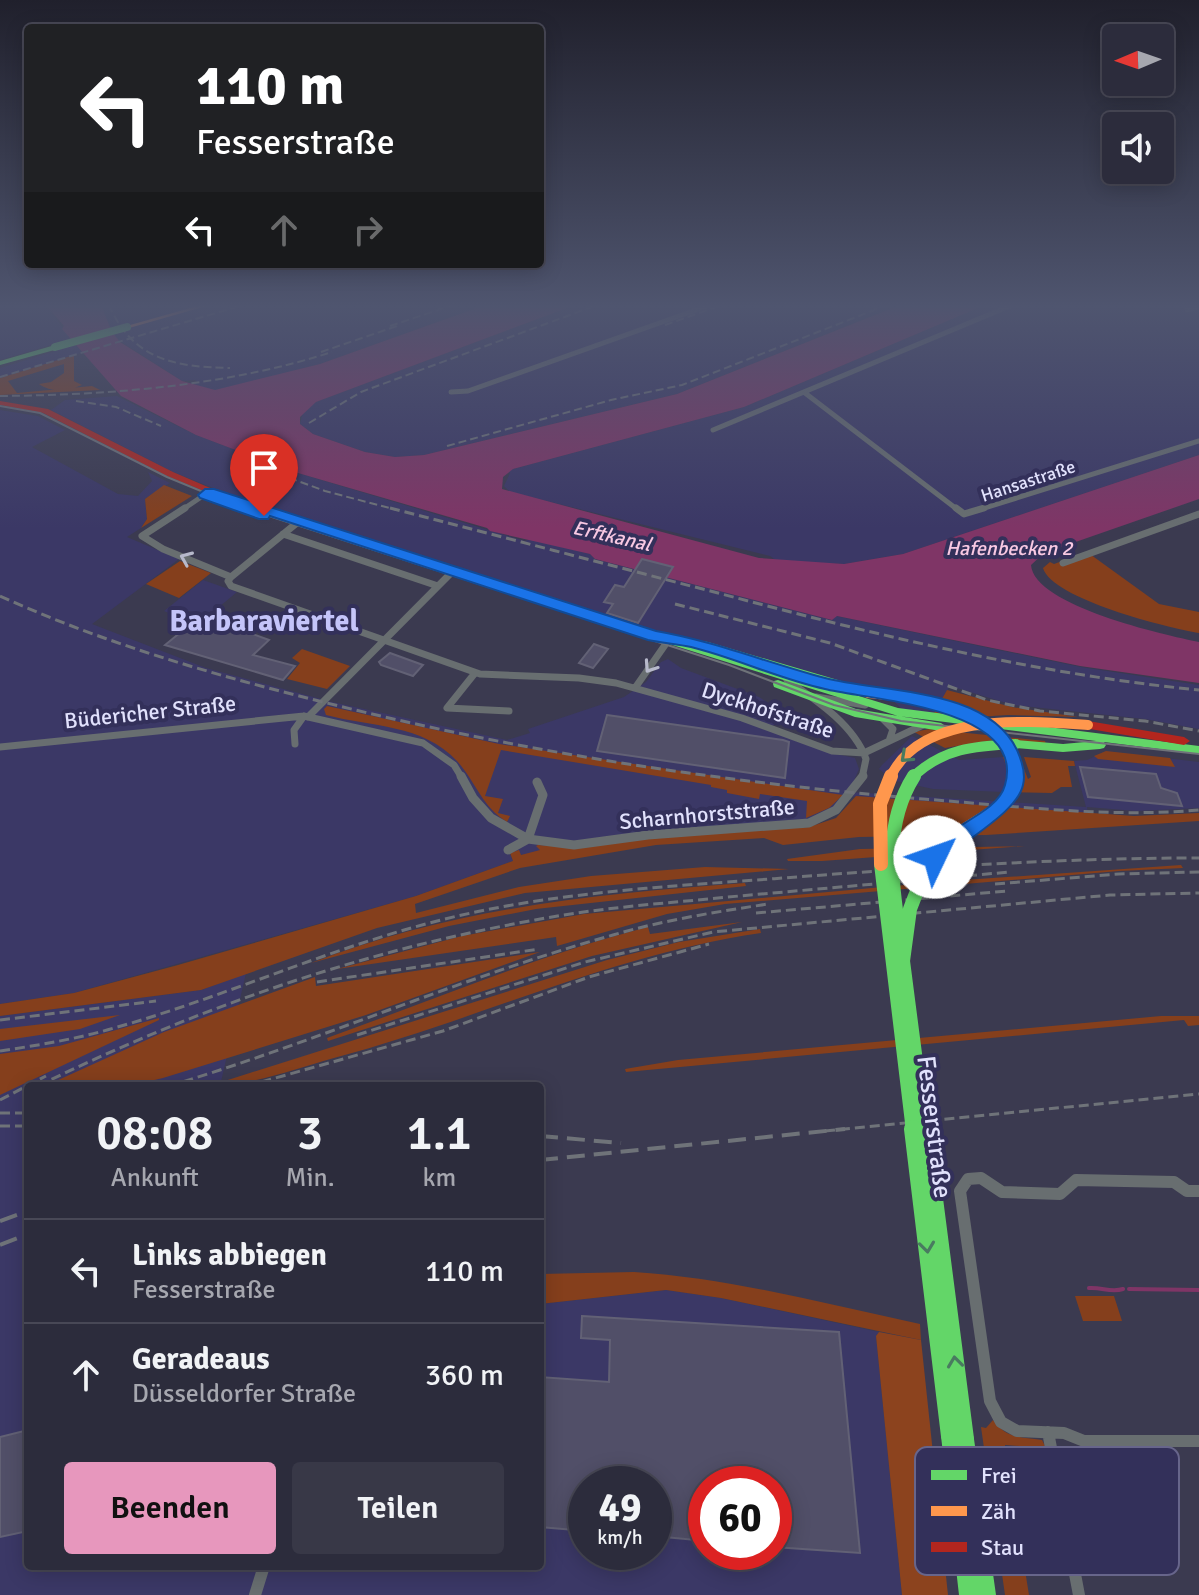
<!DOCTYPE html>
<html lang="de">
<meta charset="utf-8">
<style>
:root{--surface:#2c2c3c;--page:#383847;--text:#f1f3f6;--muted:#a6a7af;--line:#484856;--accent:#e797bd}
body{margin:0;font-family:Signika,sans-serif;background:var(--page);color:var(--text);height:100vh;display:flex;flex-direction:column;font-size:30px;white-space:nowrap}
*{box-sizing:border-box;margin:0}
p{font-size:26px;color:var(--muted)}
.icon{flex:none;width:44px;height:44px;fill:none;stroke:currentColor;stroke-width:2;stroke-linecap:round;stroke-linejoin:round}
.map{position:relative;flex:1;overflow:hidden}
.drawer{position:absolute;left:24px;top:1082px;width:520px;height:488px;display:flex;flex-direction:column;background:var(--surface);border-radius:8px;box-shadow:0 4px 20px #0003,0 0 0 2px var(--line)}
.drawer>*{flex:none}
.hud{position:absolute;left:24px;top:24px;width:520px;height:244px;border-radius:8px;box-shadow:0 4px 20px #0003,0 0 0 2px var(--line);background:#202124;color:#fff;overflow:hidden}
.needle{width:52px;rotate:268deg}
.fabs{position:absolute;left:1102px;top:24px;display:grid;gap:16px}
.fabs a{display:grid;place-items:center;width:72px;height:72px;border-radius:8px;background:var(--surface);box-shadow:0 4px 20px #0003,0 0 0 2px var(--line);font-size:40px}
.speed{position:absolute;left:568px;top:1466px;display:flex;gap:16px;font-size:40px;font-weight:700;text-align:center}
.speed>*{display:grid;place-content:center;width:104px;height:104px;border-radius:50%;background:var(--surface);box-shadow:0 4px 20px #0003,0 0 0 2px var(--line);line-height:1}
.speed small{font-size:20px;font-weight:400}
.speed .limit{border:12px solid #d22;background:#fff;color:#111}
.pin{position:absolute;display:grid;place-items:center;width:68px;height:68px;color:#fff;margin:-82px -34px;border-radius:50% 50% 50% 0;rotate:-45deg;box-shadow:0 0 8px #0007}
.pin .icon{rotate:45deg}
.me{position:absolute;width:88px;margin:-44px;rotate:48deg;stroke-linejoin:round;filter:drop-shadow(0 0 6px #0008)}
.turn{display:flex;align-items:center;gap:28px;height:168px;padding:0 40px;font-size:36px}
.turn .icon{width:104px;height:104px;stroke-width:2.5}
.turn b{display:block;font-size:56px;line-height:68px}
.lanes{display:flex;align-items:center;height:76px;padding:0 40px;background:#0003;justify-content:center;gap:40px;direction:ltr}
.lanes .off{opacity:.35}
.eta{display:flex;justify-content:space-evenly;align-items:center;height:136px;text-align:center}
.eta b{font-size:48px;font-weight:600;line-height:56px}
.action{display:flex;gap:16px;margin-top:auto;padding:16px 40px}
.action a{flex:1;height:92px;border-radius:8px;background:var(--accent);color:#111;font-size:32px;font-weight:600;line-height:92px;text-align:center}
.action a+a{background:var(--page);color:var(--text)}
ul{padding:0;list-style:none}
li{display:flex;align-items:center;gap:24px;height:104px;padding:0 40px;border-top:2px solid var(--line)}
li div{flex:1}
li b{display:block;font-size:30px}
li em{font-style:normal}
.map>svg:first-child{display:block}
</style>
<div class="map">
<svg width="1199" height="1595" viewBox="0 0 1199 1595">
<rect width="100%" height="100%" fill="#3b3a50"/>
<path fill="#3b3866" fill-rule="evenodd" d="M0 305H46L71 339 0 360Z
M101 305H485L320 364 220 390H206L187 383 197 382 195 380 182 381 120 341 0 378V368L59 350 110 328Z
M575 305H900L677 394 424 455 395 457 365 452 313 434 300 424 303 411 316 402Z
M985 305H1199V455L903 554 844 564 777 561 770 556 510 492 504 486 510 473 508 472 513 469 744 407Z
M117 396 196 435 291 471 525 541 531 539 590 554 595 559 832 620 836 616 1081 667 1199 685V729L1145 719 1013 705 950 686 933 715 903 710 890 698 853 685 818 678 604 617 243 500 173 472 51 410 65 400Z
M0 410 38 416 65 430 32 447 118 494 138 496 152 481 148 472 170 483 145 499 147 519 141 528 127 537 179 559 92 624 206 668 332 702 507 740 530 733 528 729 624 697 646 682 661 662 668 659 681 668 759 697 781 711 780 720 769 729 831 753 855 758 859 769 849 792 1086 807 1074 761 1087 760 1106 751 1199 762V808L1136 811 1087 807 1088 814 845 796 832 809 810 819 586 841 554 840 548 847 539 845 541 850 528 855 510 854 513 861 416 896 74 993 0 1004Z
M203 580 237 592 207 617 189 611 181 618 164 611Z
M912 736 959 760 1003 757 1007 768 1008 783 1004 792 933 789 896 781 885 774 879 769 882 765Z
M246 973 220 1086H28V1566H540V1304L666 1290 721 1298 879 1332 876 1336 902 1595H0V1016L201 990ZM586 1484H654V1552H586ZM706 1484H774V1552H706Z"/>
<path fill="#853f1c" d="M74 355V381L82 385C69 391 51 393 39 384L51 382 64 373V364L8 381 17 393 92 386 100 390 0 395V378Z
M164 485 192 496 141 528 147 519 145 499Z
M1087 552 1159 604 1199 612V633C1168 628 1052 599 1043 568L1050 562 1054 564Z
M180 561 211 573 179 598 146 584Z
M302 649 350 666 327 689 287 679 300 663 292 658Z
M947 690 1012 707 1078 717 1008 715 960 718 933 715Z
M327 706 499 744 843 795 829 808 806 818 807 801 760 794 759 799 727 793V790L711 787V785L501 750 485 796 503 799 498 813 510 816 507 822C482 807 476 782 457 761 423 724 371 727 326 715L324 709Z
M929 729 1045 741 1046 744 993 740 945 748 914 732Z
M1106 751 1170 758 1175 767 1098 759 1094 756Z
M1019 756 1028 779 1031 777 1024 757 1074 761 1075 766H1068L1072 787H1061L1052 793 1004 792 1007 768 1003 757Z
M856 796 1134 816 1199 813V821L986 835 859 837 783 845 764 838 656 845 520 868 415 904 416 913 519 887 591 876 705 867 789 869 525 893 377 928 201 990 0 1016V1004L74 993 178 965 416 896 513 861 510 853 519 850 521 855 540 850 536 846 538 845 581 848 668 836 809 827 836 818Z
M1025 846 822 861H788L787 859 860 849Z
M1181 865 1183 868 1119 871 725 904 667 914 557 946 556 937 337 969 462 936 584 914 949 881Z
M745 883 746 886 536 909 449 926 311 963C453 908 595 894 745 883Z
M742 922 592 956 328 1041 327 1038C433 1000 539 955 648 927L650 934Z
M760 929 761 933C610 955 480 1019 334 1058 294 1069 251 1086 209 1086L607 960 679 942Z
M540 952 366 1015 163 1078 129 1086H45L164 1032 315 977 316 986Z
M120 1015 80 1029 0 1041V1029Z
M1161 1016H1199V1025L1188 1026 1184 1020 626 1072 625 1069 678 1060Z
M159 1018V1020L0 1095V1054L59 1046Z
M634 1272C730 1278 826 1304 920 1324L921 1340 721 1298 666 1290 540 1304V1274Z
M1075 1296H1114L1122 1321H1083Z
M993 1420C1007 1439 1021 1437 1042 1440L1046 1448 1005 1445 1029 1595H1005L981 1427 986 1428Z"/>
<path fill="#8c431e" d="M879 1332 921 1340 948 1595H902L876 1336Z"/>
<path fill="#7f3566" d="M46 305H101L112 332 120 342 182 381 215 390 320 364 485 305H575L316 402 300 417V424L313 434 365 452 395 457 424 455 677 394 900 305H985L744 407 513 469 503 477 502 489 759 558 844 564 903 554 1199 455V499L1044 553 1031 565C1034 606 1165 635 1199 642V683L1080 666 837 616 832 620 595 559 590 554 490 531 487 528 291 471 196 435 121 396 62 329 64 326Z"/>
<g fill="none" stroke-linecap="round" stroke-linejoin="round">
<path stroke="#7f3566" stroke-width="4" d="M1089 1288C1102 1287 1111 1293 1123 1289
M1129 1289 1199 1290"/>
</g>
<path fill="#514f68" stroke="#626175" stroke-width="2" d="M642 559 673 567 638 623 607 613 613 604 604 602 615 585 624 587Z
M192 623 214 631 223 623 269 640 253 655 295 666 283 680 165 645Z
M594 644 608 649 593 668 579 663Z
M390 653 423 665 413 676 381 665 379 662Z
M607 715 783 740 789 742 785 778 597 751Z
M1080 767 1156 774 1161 788 1177 793 1182 806 1088 797Z
M582 1316 839 1332 860 1553 774 1547V1484H706V1541L654 1536V1484H586V1531L540 1527V1377L609 1382 610 1340 581 1338Z
M28 1430V1531L0 1537V1437Z"/>
<g fill="none" stroke-linecap="round" stroke-linejoin="round">
<path stroke="#686e70" stroke-width="5" d="M1187 310 1199 307
M451 392 468 391 710 305
M805 393 958 510
M713 430 1012 305
M182 510 210 491
M978 510 1199 441"/>
<path stroke="#686e70" stroke-width="7" d="M185 508 142 536 163 549 231 577
M956 508 964 514 984 508
M283 534 438 586
M1063 563 1199 514
M231 577 228 581 231 586 480 674 579 678 616 683 742 718 832 751 864 753 923 725
M231 577 298 522
M475 673 447 708 509 711
M787 680C816 700 854 725 866 759L862 778
M635 688 665 645
M816 697 865 705
M308 717 453 571
M883 719 893 729 889 741
M295 744 294 730 304 716
M0 747 304 716 423 743 454 765 462 778"/>
<path stroke="#686e70" stroke-width="9" d="M461 776 473 798 491 818 528 839 574 845 648 835 809 823 836 810 863 776
M528 839 543 795 537 782
M508 850 528 839"/>
<path stroke="#686e70" stroke-width="12" d="M1199 1191H1187L1174 1182 1076 1180 1060 1194 1002 1192 981 1178 968 1179 960 1191 990 1401 1001 1422 1017 1431 1064 1433 1084 1441H1199
M1048 1432 1079 1595
M255 1595 264 1566"/>
<path fill="#63d668" fill-rule="evenodd" d="M55 345 59 347 58 349 0 365V361Z
M241 500 655 633 708 642 872 690 873 693 868 697 703 648 898 708 1199 746V754L1104 742 1106 745 1104 748 1100 749 1063 752 1016 748 1010 744 1016 740 1063 744 1096 741 898 716 650 638 238 505V501Z
M778 680 856 709 941 723 947 727 941 731 855 717 774 687 773 684 774 681Z
M950 1427 957 1429 958 1433 965 1430 972 1432 974 1439 996 1595H959L941 1436 943 1429Z"/>
<path fill="#ff974d" fill-rule="evenodd" d="M201 305H210L129 328 123 327Z"/>
<path fill="#b3261e" fill-rule="evenodd" d="M0 401 48 409 173 472 245 503 244 505H238L167 476 43 413 0 405Z
M1088 721 1184 737 1190 741 1184 745 1084 728 1082 725 1084 722Z"/>
<path stroke="#6f7379" stroke-width="2" d="M0 406 40 413 167 477 235 505 729 665 834 705 901 721 1199 754"/>
<path stroke="#6f7379" stroke-width="2" stroke-dasharray="8 4" stroke-linecap="butt" d="M109 305C133 360 175 367 230 368
M665 325 722 305
M390 326 453 305
M321 352 400 325
M0 377 243 305
M0 396C110 395 227 386 332 352
M76 401 116 407 161 426
M309 423 361 392 597 305
M447 446 611 400 682 385 887 305
M233 457 325 491 397 510"/>
<path stroke="#6f7379" stroke-width="3" stroke-dasharray="10 5" stroke-linecap="butt" d="M390 508C499 536 609 565 718 593 876 635 1036 674 1199 690
M0 596C101 642 207 673 315 700 515 751 718 782 923 799 1015 806 1107 818 1199 810
M675 604 830 643 987 700 1040 711 1145 721 1199 731
M995 884 1119 874 1199 872
M756 913 1007 891
M317 982 539 949
M0 1020 156 1001
M357 1035 585 962 713 932 1110 895 1199 893
M0 1051C39 1045 77 1039 114 1028 225 997 329 948 441 920 548 893 660 887 770 879 913 868 1056 858 1199 858
M38 1086C197 1008 361 951 535 920 602 907 671 903 739 896 829 888 920 880 1010 872
M169 1086C319 1041 462 977 613 935 664 920 716 912 768 904
M247 1086 443 1031 589 977 709 944
M0 1100 46 1076
M0 1113H28
M0 1126H28
M825 1131 1199 1094"/>
<path stroke="#6f7379" stroke-width="4" stroke-dasharray="18 9" stroke-linecap="butt" d="M540 1136 621 1143
M540 1160 845 1129
M0 1221 28 1211
M0 1245 28 1234"/>
<path stroke="#63d668" stroke-width="8" d="M55 347 127 327"/>
<path stroke="#63d668" stroke-width="10" d="M912 778C942 748 975 746 1016 744"/>
<path stroke="#63d668" stroke-width="14" d="M881 864 913 1131
M922 878 910 909 903 961 925 1131
M901 946C893 888 881 828 914 776"/>
<path stroke="#63d668" stroke-width="18" d="M913 1129 950 1436
M925 1129 965 1439"/>
<path stroke="#ff974d" stroke-width="10" d="M868 693C920 699 1016 706 1015 778
M890 778C920 711 1028 721 1088 725"/>
<path stroke="#ff974d" stroke-width="14" d="M881 864 880 804 891 776
M922 878C931 863 941 849 954 838 978 818 1011 812 1015 776"/>
</g>
<defs><path id="oneway-chevron" d="M-2-3.5L2.5 0L-2 3.5" fill="none" stroke-width="1.6" stroke-linecap="round" stroke-linejoin="round" transform="scale(2)"/></defs>
<g stroke="#b7b9cb">
<use href="#oneway-chevron" transform="translate(186 558) rotate(-157)"/>
<use href="#oneway-chevron" transform="translate(650 667) rotate(124)"/>
</g>
<g stroke="#497b60">
<use href="#oneway-chevron" transform="translate(906 757) rotate(137)"/>
<use href="#oneway-chevron" transform="translate(927 1247) rotate(83)"/>
<use href="#oneway-chevron" transform="translate(955 1362) rotate(-97)"/>
</g>
<linearGradient id="sky" x2="0" y2="1"><stop stop-color="#20202c"/><stop offset="0.58" stop-color="#4f556f"/><stop offset="1" stop-color="#4f556f" stop-opacity="0"/></linearGradient>
<rect width="1199" height="528" fill="url(#sky)"/>
<path fill="#1a73e8" stroke="#114b97" stroke-width="2" d="M205 489H214L656 631C714 641 768 663 825 678 882 693 987 687 1017 750 1022 761 1026 773 1023 785 1017 813 963 840 941 863H928L925 857C941 826 997 816 1005 785 1027 707 868 700 825 689 779 679 736 658 691 647 677 644 662 643 648 640L270 516 268 519H259L200 498 198 495Z"/>
<g text-anchor="middle" dominant-baseline="central" stroke-width="8" stroke-linejoin="round" paint-order="stroke">
<g font-size="18" fill="#e1e1fc" stroke="#33305a">
<text transform="translate(1028 481) rotate(-18)">Hansastraße</text>
</g>
<g font-size="20" font-style="italic" fill="#f9c9e3" stroke="#33305a">
<text transform="translate(612 536) rotate(13)">Erftkanal</text>
<text x="1009" y="548">Hafenbecken 2</text>
</g>
<g font-size="22" fill="#e1e1fc" stroke="#33305a">
<text transform="translate(768 710) rotate(18)">Dyckhofstraße</text>
<text transform="translate(150 712) rotate(-6)">Büdericher Straße</text>
<text transform="translate(707 814) rotate(-5)">Scharnhorststraße</text>
</g>
<g font-size="26" fill="#e1e1fc" stroke="#33305a">
<text transform="translate(934 1127) rotate(83)">Fesserstraße</text>
</g>
<g font-size="30" font-weight="bold" fill="#c4c4f9" stroke="#33305a">
<text x="264" y="621">Barbaraviertel</text>
</g>
</g>
<rect x="915" y="1447" width="264" height="128" rx="12" fill="#33305a" stroke="#67658b" stroke-width="2"/>
<rect x="931" y="1470" width="36" height="10" fill="#63d668"/>
<rect x="931" y="1506" width="36" height="10" fill="#ff974d"/>
<rect x="931" y="1542" width="36" height="10" fill="#b3261e"/>
<g font-size="22" fill="#e1e1fc">
<text x="981" y="1483">Frei</text>
<text x="981" y="1519">Zäh</text>
<text x="981" y="1555">Stau</text>
</g>
</svg>
<div class="fabs">
<a><svg class="needle" viewBox="-14 -14 28 28"><path d="M0-13l5 13h-10z" fill="#e53935"/><path d="M0 13l5-13h-10z" fill="#a6a7af"/></svg></a>
<a><svg class="icon" aria-label="sound" viewBox="0 0 24 24"><path d="M4 9h4l5-4v14l-5-4H4zM17 9q2 3 0 6"/></svg></a>
</div>
<div class="speed"><div>49<small>km/h</small></div><div class="limit">60</div></div>
<div class="pin" style="left:264px;top:516px;background:#d93025"><svg class="icon" aria-label="arrive" viewBox="0 0 24 24"><path d="M6 21V4h12l-3 4 3 4H6"/></svg></div>
<svg class="me" style="left:935px;top:857px" viewBox="-20 -20 40 40"><circle r="19" fill="#fff"/><path d="M0-13L10 11 0 6-10 11z" fill="#1a73e8"/></svg>
<div class="hud">
<div class="turn"><svg class="icon" aria-label="left" viewBox="0 0 24 24"><path d="M17 20v-9H6M10 6l-5 5 5 5"/></svg><div><b>110 m</b>Fesserstraße</div></div>
<div class="lanes"><svg class="icon" aria-label="left" viewBox="0 0 24 24"><path d="M17 20v-9H6M10 6l-5 5 5 5"/></svg><svg class="icon off" aria-label="ahead" viewBox="0 0 24 24"><path d="M12 20V5M6 11l6-6 6 6"/></svg><svg class="icon off" aria-label="right" viewBox="0 0 24 24"><path d="M7 20v-9h11M14 6l5 5-5 5"/></svg></div>
</div>
<section class="drawer">
<div class="eta">
<div><b>08:08</b><p>Ankunft</p></div>
<div><b>3</b><p>Min.</p></div>
<div><b>1.1</b><p>km</p></div>
</div>
<ul>
<li><svg class="icon" aria-label="left" viewBox="0 0 24 24"><path d="M17 20v-9H6M10 6l-5 5 5 5"/></svg><div><b>Links abbiegen</b><p>Fesserstraße</p></div><em>110 m</em></li>
<li><svg class="icon" aria-label="ahead" viewBox="0 0 24 24"><path d="M12 20V5M6 11l6-6 6 6"/></svg><div><b>Geradeaus</b><p>Düsseldorfer Straße</p></div><em>360 m</em></li>
</ul>
<div class="action"><a>Beenden</a><a>Teilen</a></div>
</section>
</div>
